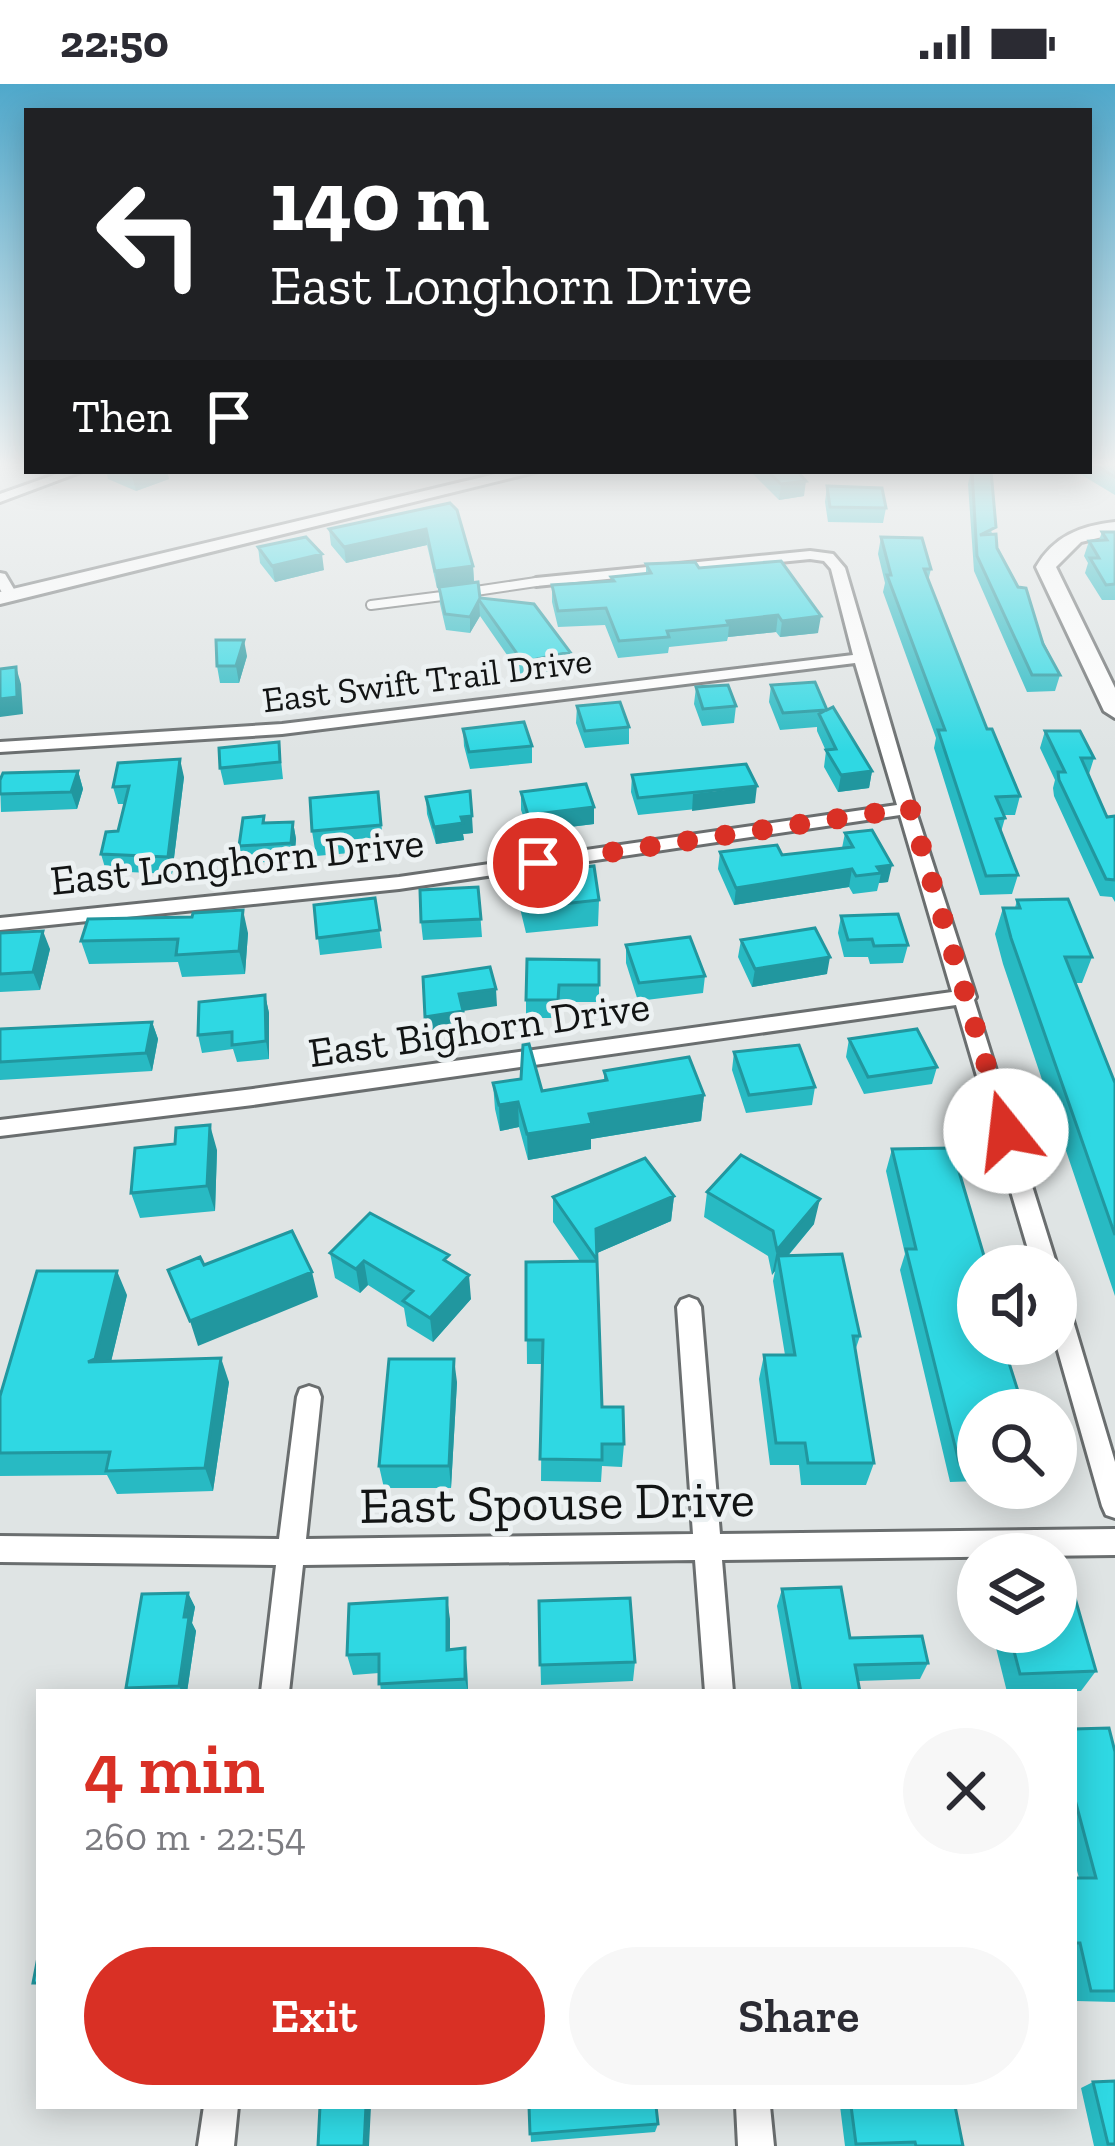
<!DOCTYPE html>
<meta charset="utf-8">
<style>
:root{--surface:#fff;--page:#f7f7f7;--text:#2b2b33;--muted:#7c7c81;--accent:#d93025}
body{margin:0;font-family:"Zilla Slab",serif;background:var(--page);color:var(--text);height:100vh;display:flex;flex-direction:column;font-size:45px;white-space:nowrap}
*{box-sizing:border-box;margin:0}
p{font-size:39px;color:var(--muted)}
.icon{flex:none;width:66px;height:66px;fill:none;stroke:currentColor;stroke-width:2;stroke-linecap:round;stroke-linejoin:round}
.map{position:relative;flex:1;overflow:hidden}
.side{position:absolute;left:36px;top:1605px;width:1041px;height:420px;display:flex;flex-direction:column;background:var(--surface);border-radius:0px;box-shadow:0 6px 30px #0003}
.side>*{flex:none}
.banner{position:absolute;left:24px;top:24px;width:1068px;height:366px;border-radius:0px;box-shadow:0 6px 30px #0003;background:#202124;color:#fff;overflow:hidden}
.tools{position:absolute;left:957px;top:1161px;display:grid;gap:24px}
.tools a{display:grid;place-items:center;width:120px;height:120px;border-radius:50%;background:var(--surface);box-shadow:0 6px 30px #0003;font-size:60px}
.pin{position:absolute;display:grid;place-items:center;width:102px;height:102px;color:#fff;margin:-51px;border:6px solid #fff;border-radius:50%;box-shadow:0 3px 12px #0007}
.me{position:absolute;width:132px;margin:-66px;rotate:344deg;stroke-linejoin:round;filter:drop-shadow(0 0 9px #0008)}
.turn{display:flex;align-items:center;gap:42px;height:252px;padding:0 48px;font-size:54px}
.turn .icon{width:156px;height:156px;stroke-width:2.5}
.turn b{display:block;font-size:84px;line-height:102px}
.then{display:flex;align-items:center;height:114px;padding:0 48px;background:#0003;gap:24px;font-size:45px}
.round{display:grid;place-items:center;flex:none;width:126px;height:126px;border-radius:63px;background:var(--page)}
.head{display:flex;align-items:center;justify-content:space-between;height:204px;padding:0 48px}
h1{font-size:72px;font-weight:600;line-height:90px;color:var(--accent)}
.primary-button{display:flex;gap:24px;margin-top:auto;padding:24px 48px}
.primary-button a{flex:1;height:138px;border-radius:72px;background:var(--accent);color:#fff;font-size:48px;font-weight:600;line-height:138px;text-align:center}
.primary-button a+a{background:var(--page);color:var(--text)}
.status{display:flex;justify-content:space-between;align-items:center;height:84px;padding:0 60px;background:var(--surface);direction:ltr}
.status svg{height:33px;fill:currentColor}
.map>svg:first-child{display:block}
</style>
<div class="status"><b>22:50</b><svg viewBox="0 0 49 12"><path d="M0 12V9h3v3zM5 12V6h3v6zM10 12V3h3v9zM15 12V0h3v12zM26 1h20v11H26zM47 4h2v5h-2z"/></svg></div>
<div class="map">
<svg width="1115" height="2062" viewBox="0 0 1115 2062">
<rect width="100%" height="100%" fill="#dfe4e4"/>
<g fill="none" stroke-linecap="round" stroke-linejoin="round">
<defs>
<path id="lane" d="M469 508 536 498
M371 521 450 511"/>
<path id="street" d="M65 387H83L0 418V410Z
M810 467 833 470 845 484 914 720 918 724 916 728 976 913 974 916 1057 1182 1056 1183 1033 1182 956 921 253 1021 0 1052V1036L253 1005 952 908 900 731 399 805 0 846V834L399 793 897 721 855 579 282 650 0 668V658L282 640 853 571 831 485 824 477 810 475 536 502 529 498 536 494Z
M0 489 5 490 18 512 16 515 4 512 0 505Z
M1056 1210 1064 1213 1068 1220 1115 1378V1434L1106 1431 1102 1422 1056 1260Z
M689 1213 697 1216 701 1223 720 1450 1115 1445V1471L722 1476 733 1608H705L695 1476 303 1481 289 1608H261L276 1481 0 1478V1452L279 1455 297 1313 300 1305 309 1302 318 1305 321 1313 306 1455 693 1450 677 1223 681 1216Z
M204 2022H238L234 2062H198Z
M736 2022H770L774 2062H738Z"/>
<path id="secondary" d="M508 387H539L0 520V508Z
M1115 438V450L1081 458 1056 483 1115 604V634L1104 627 1036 483C1054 452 1080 442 1115 438Z"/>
</defs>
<use href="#lane" stroke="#6a6e6f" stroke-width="12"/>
<use href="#street" stroke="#6a6e6f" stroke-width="6"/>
<use href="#secondary" stroke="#6a6e6f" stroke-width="6"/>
<use href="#lane" stroke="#fff" stroke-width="8"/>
<use href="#street" fill="#fff" fill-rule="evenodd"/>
<use href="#secondary" fill="#fff" fill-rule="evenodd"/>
</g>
<path fill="#28bac3" d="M1089 379H1115V411L1075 387H1089Z
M106 387H167L169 395 136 407 108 395Z
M750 387H797L804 412 779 416Z
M971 387 997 464 1060 591 1055 607 1027 608 974 487 968 400Z
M827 402 886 424 883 439 828 438 825 418Z
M450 419 473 482 474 498 437 504 427 461 346 479 331 461 329 445Z
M1102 448H1115V516H1102L1085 489 1088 479 1084 472 1089 457 1099 456Z
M881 453 931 485 928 497 987 645 1020 712 1015 731H1004L1005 734 1001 748 1018 791 1012 810 980 811 934 664 936 654 883 508 885 499 878 470Z
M258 463 324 486 275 498 260 479Z
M646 480 699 484 818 549 780 553 776 548 728 553 727 557 669 563 668 569 618 574 605 541 558 543 552 518V501L611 497V493L646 489Z
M439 503 480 514 570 585 523 594 480 532 470 549 446 546 440 520Z
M247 572 239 599H220L217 582Z
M771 601 827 626 872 687 869 704 838 708 824 683 826 667 817 647V643L780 646 769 618Z
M696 603 736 622 734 639 702 642 694 620Z
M577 622 629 643V660L585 664 576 639Z
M463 645 532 662V679L470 685 464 662Z
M1045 647 1094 674 1089 690 1107 733 1115 732V818L1112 813 1100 812 1054 712 1053 704 1055 696 1040 664Z
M279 658 283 695 224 701 220 684Z
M78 687 83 705 77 725 1 728 0 696Z
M632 691 755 719 638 731 631 708Z
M184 693 172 790 106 787 101 770 118 747 125 720H118L113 703Z
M378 708 384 766 316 772 312 747Z
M521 708 594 740 529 748 521 726Z
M426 713 473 749 463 750 464 756 436 760 427 730Z
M293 738 296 755 294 777 243 779 239 762 265 739Z
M845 749 888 798 879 799 877 807 853 810 849 803 734 821 718 785 720 768 782 771 842 764Z
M518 790 599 816 598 842 526 849 518 816Z
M478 803 482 853 423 856 421 838Z
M375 814 382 864 320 871 314 821Z
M1017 816 1092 873 1082 899H1075L1115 999V1212L1003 880 995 850 1003 824H1015Z
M841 832 908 861 903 879 870 880 868 873H844L838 849Z
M0 849 50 865 40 906 0 908Z
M248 849 245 890 182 893 178 878 89 880 81 857Z
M741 856 827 890 752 903 738 873Z
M626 861 705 892 703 909 638 917 626 879Z
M599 876V918H559L558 934H526V916Z
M265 911 269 929V975L237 978 233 965 202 969 198 951Z
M152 938 158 955 152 987 0 996V945Z
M849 955 937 983 932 1000 864 1010 846 973Z
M734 968 815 1003 812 1021 746 1029 732 986Z
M604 987 704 1011 701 1037 591 1055V1065L528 1076 519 1043 500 1047 495 1025 493 999 542 1007 604 997Z
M892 1065 978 1326V1397L950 1398 900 1186 905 1170 886 1087Z
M217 1066 215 1127 140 1134 131 1109Z
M707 1108 814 1140 788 1172 860 1252 855 1267 874 1379 866 1401H801L799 1381H770L759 1295 764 1271H785L773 1197 775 1187 772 1191 768 1172 704 1133Z
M674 1112 671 1137 597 1169 602 1323 624 1360 622 1383 602 1382 601 1398 541 1397 542 1280H527L526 1178 580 1177 553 1138V1113Z
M330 1169 450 1180 471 1215 433 1258 407 1242 404 1224 368 1201 360 1209 335 1194Z
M127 1211 111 1277 229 1298 213 1407 117 1410 107 1391 0 1392V1312Z
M457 1298 451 1404H384L379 1382Z
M782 1505 850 1554 928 1579 920 1595 858 1597 860 1608H792L777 1522Z
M188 1509 195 1523 192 1539 196 1547 187 1608H128L126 1604Z
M539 1517 635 1578 633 1597 541 1601Z
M450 1535V1565L467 1584 468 1608H381L379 1589 353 1591 347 1571Z
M992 1548H1056L1096 1587 1081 1607 1007 1608Z
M1074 1645 1115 1668V1918L1076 1917 1074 1908V1794H1079L1074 1776Z
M1115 1997V2062H1094L1081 2004 1093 1998Z
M529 2022 658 2040 655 2048 531 2058Z
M840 2022H955L963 2062H845Z"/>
<path fill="#21979f" d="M146 387H167L169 395 136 407 132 392Z
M806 397 804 412 779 416 781 400Z
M426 445 427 461 346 479 344 463Z
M322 470 324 486 275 498 272 482Z
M473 482 474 498 437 504 435 487Z
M479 516 480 532 470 549V533Z
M778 531 776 548 728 553 729 541 727 537Z
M821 532 818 549 780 553 782 537Z
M244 556 247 572 239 599 236 582Z
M570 568V585L523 594V578Z
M16 583 21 600 23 630 0 633V615Z
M180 675 184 693 172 790 168 773Z
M78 687 83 705 77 725 71 708Z
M872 687 869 704 838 708 841 691Z
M757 702 755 719 692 727 693 710Z
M594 723V740L529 748 528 731Z
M472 732 473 749 463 750 464 756 436 760 434 743 461 733Z
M293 738 296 755 294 777 291 759Z
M892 781 888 798 879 799 881 789 877 783Z
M852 785 849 803 734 821 736 804Z
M243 826 248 849 245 890 239 867Z
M43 847 50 865 40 906 33 888Z
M830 873 827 890 752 903 755 885Z
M496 905 497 922 463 927 465 945 427 951 425 933 459 910Z
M265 911 269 929V975L266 957Z
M152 938 158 955 152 987 146 969Z
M704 1011 701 1037 591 1055V1065L528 1076 527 1050 589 1030Z
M518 1018 519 1043 500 1047 499 1021Z
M210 1041 217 1066 215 1127 207 1102Z
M674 1112 671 1137 595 1170 596 1145Z
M820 1115 814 1140 779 1182 778 1172 775 1187 772 1191 777 1166Z
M364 1177 368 1201 360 1209 356 1185Z
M117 1187 127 1211 106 1299 88 1278Z
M312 1188 318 1213 198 1262 190 1237Z
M469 1191 471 1215 433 1258 430 1234Z
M221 1274 229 1298 213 1407 205 1384Z
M454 1275 457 1298 451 1404 449 1382Z
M188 1509 195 1523 192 1539 196 1547 187 1608H182L179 1602Z
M447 1514 450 1535V1585L447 1566Z
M465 1564 467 1584 468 1608 465 1595Z
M366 2022H371L369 2062H364Z"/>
<path fill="#2fd8e3" stroke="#21979f" stroke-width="3" d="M1092 379H1115V393Z
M120 387H146L132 392Z
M767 387H797L806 397 781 400Z
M972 387H991L996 443 980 451 996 450 997 464 1018 503 1026 504 1043 560 1060 591H1032L977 472Z
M827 402 882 404 886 424 830 423Z
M450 419 457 426 473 482 435 487 426 445 344 463 329 445Z
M1102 448H1115V500L1106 501 1090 474H1099L1089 457 1107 456Z
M306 453 322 470 272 482 258 463Z
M881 453 922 454 931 485H924L987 645H992L1020 712 996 713 1005 734 996 735 1018 791 986 792 938 646H945L887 491H891Z
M781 477 821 532 782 537 778 531 727 537 729 541 667 547 669 553 619 557 606 524 558 527 552 501 614 497 611 493 651 489 646 480 695 478 699 484Z
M478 498 480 514 534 520 570 568 523 578 479 516 470 533 445 530 439 503Z
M216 556H244L236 582H217Z
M16 583 17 613 0 615V585Z
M815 598 827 626 833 623 872 687 841 691 826 666 836 665 819 630 826 626 783 629 771 601Z
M728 601 736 622 703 625 696 603Z
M620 618 629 643 585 647 577 622Z
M524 638 532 662 469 668 463 645Z
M1045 647H1080L1094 674H1081L1107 733 1115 732V796L1106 795 1059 696 1058 688H1065Z
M279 658 280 678 220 684 219 664Z
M180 675 168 773 101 770 106 748 118 747 129 702 113 703 118 679Z
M746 680 757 702 638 714 632 691Z
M78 687 71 708 0 710V696L3 689Z
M586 700 594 723 528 731 521 708Z
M470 707 472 732 461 733 463 739 434 743 426 713Z
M378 708 381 741 312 747 310 714Z
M264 732 263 739 293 738 291 759 239 762 243 734Z
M872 746 892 781 877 783 881 789 856 792 852 785 736 804 720 768 777 761 782 771 853 763 845 749Z
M594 782 599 816 526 824 518 790Z
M478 803 481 835 421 838 420 806Z
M375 814 380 846 317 854 314 821Z
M1068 815 1092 873H1065L1115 999V1151L1011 854 1003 824H1020L1017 816Z
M243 826 239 867 176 871 178 855 81 857 88 835 192 833 193 829Z
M898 830 908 861 874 862 872 855 848 856 841 832Z
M815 844 830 873 755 885 741 856Z
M43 847 33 888 0 890V849Z
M690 853 705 892 639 899 626 861Z
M527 875 599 876V901H559L558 916H526Z
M490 883 496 905 459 910 463 927 425 933 423 893Z
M265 911 266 957 232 961V948L198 951 199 918Z
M152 938 146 969 0 978V945Z
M917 945 937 983 868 993 849 955Z
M529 960 542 1007 607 996 604 987 689 973 704 1011 589 1030 592 1040 527 1050 518 1018 499 1021 493 999 521 995 523 961Z
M799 961 815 1003 749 1011 734 968Z
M210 1041 207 1102 131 1109 135 1064 175 1060 176 1044Z
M952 1064 987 1182H978V1260H1003L1024 1326H978V1377L959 1378 906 1165H916L892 1065Z
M741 1071 820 1115 777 1166 773 1147 707 1108Z
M645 1074 674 1112 596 1145 597 1176 553 1113Z
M370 1129 449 1171 444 1176 469 1191 430 1234 403 1217 413 1207 364 1177 356 1185 330 1169Z
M292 1147 312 1188 190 1237 168 1186 200 1173 204 1181Z
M842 1170 860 1252H853L874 1379H808L805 1359H776L764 1271H795L778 1172Z
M597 1177 602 1323H623L624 1360H602V1376L540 1375 543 1256H526V1178Z
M37 1187H117L95 1275 88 1278 221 1274 205 1384 106 1387 110 1368 0 1369V1312Z
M389 1275H454L449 1382H379Z
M841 1503 850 1554 922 1552 928 1579 855 1581 860 1608H801L782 1505Z
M1073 1507 1096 1587 1020 1590 1009 1548H1056V1508Z
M188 1509 184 1533H189L179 1602 126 1604 142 1510Z
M447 1514V1566L465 1564V1595L379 1600V1570L347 1571 349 1520Z
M630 1514 635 1578 540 1581 539 1517Z
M1109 1644 1115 1668V1907H1091L1080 1859H1074V1794H1096L1074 1712V1645Z
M39 1868V1899H33Z
M1115 1997V2060H1108L1093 1998Z
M320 2022H366L364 2062H318Z
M529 2022H656L658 2040 530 2050Z
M851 2022H955L963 2062H916L915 2058 856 2060Z"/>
<linearGradient id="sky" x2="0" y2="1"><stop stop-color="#4fa8cb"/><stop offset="0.57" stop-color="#f1f3f3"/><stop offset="1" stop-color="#f1f3f3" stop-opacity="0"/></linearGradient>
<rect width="1115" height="668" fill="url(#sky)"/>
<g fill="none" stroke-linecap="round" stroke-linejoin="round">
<path stroke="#d93025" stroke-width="21" stroke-dasharray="0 37.8" d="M538 779 910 724 1006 1047"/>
</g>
<g text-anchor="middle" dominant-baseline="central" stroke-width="10" stroke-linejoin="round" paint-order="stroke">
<g font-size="36" fill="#121414" stroke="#ecf1f2">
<text transform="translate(427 596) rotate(-7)">East Swift Trail Drive</text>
</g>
<g font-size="42" fill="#121414" stroke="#ecf1f2">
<text transform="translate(237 777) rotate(-6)">East Longhorn Drive</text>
<text transform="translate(479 945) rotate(-8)">East Bighorn Drive</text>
</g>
<g font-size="51" fill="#121414" stroke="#ecf1f2">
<text transform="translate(557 1418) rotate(-1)">East Spouse Drive</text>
</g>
</g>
</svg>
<div class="tools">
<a><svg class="icon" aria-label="sound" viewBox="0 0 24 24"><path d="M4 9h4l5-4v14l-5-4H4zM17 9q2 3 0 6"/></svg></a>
<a><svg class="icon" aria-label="search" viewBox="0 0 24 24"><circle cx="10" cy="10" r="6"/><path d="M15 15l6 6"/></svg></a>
<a><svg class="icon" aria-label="layers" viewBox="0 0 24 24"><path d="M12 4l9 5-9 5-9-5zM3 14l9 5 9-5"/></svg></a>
</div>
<div class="pin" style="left:538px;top:779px;background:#d93025"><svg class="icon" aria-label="arrive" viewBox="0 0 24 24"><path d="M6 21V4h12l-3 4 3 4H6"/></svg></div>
<svg class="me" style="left:1006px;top:1047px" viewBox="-20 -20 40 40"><circle r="19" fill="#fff"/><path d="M0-13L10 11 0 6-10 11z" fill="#d93025"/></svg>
<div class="banner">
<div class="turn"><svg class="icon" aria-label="left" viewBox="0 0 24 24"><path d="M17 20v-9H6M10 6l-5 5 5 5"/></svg><div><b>140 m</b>East Longhorn Drive</div></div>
<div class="then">Then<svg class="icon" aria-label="arrive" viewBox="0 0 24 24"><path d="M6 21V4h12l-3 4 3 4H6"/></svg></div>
</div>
<section class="side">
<div class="head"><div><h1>4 min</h1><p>260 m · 22:54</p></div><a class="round"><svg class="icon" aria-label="close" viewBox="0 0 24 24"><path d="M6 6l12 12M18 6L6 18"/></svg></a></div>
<div class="primary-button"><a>Exit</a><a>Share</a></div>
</section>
</div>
